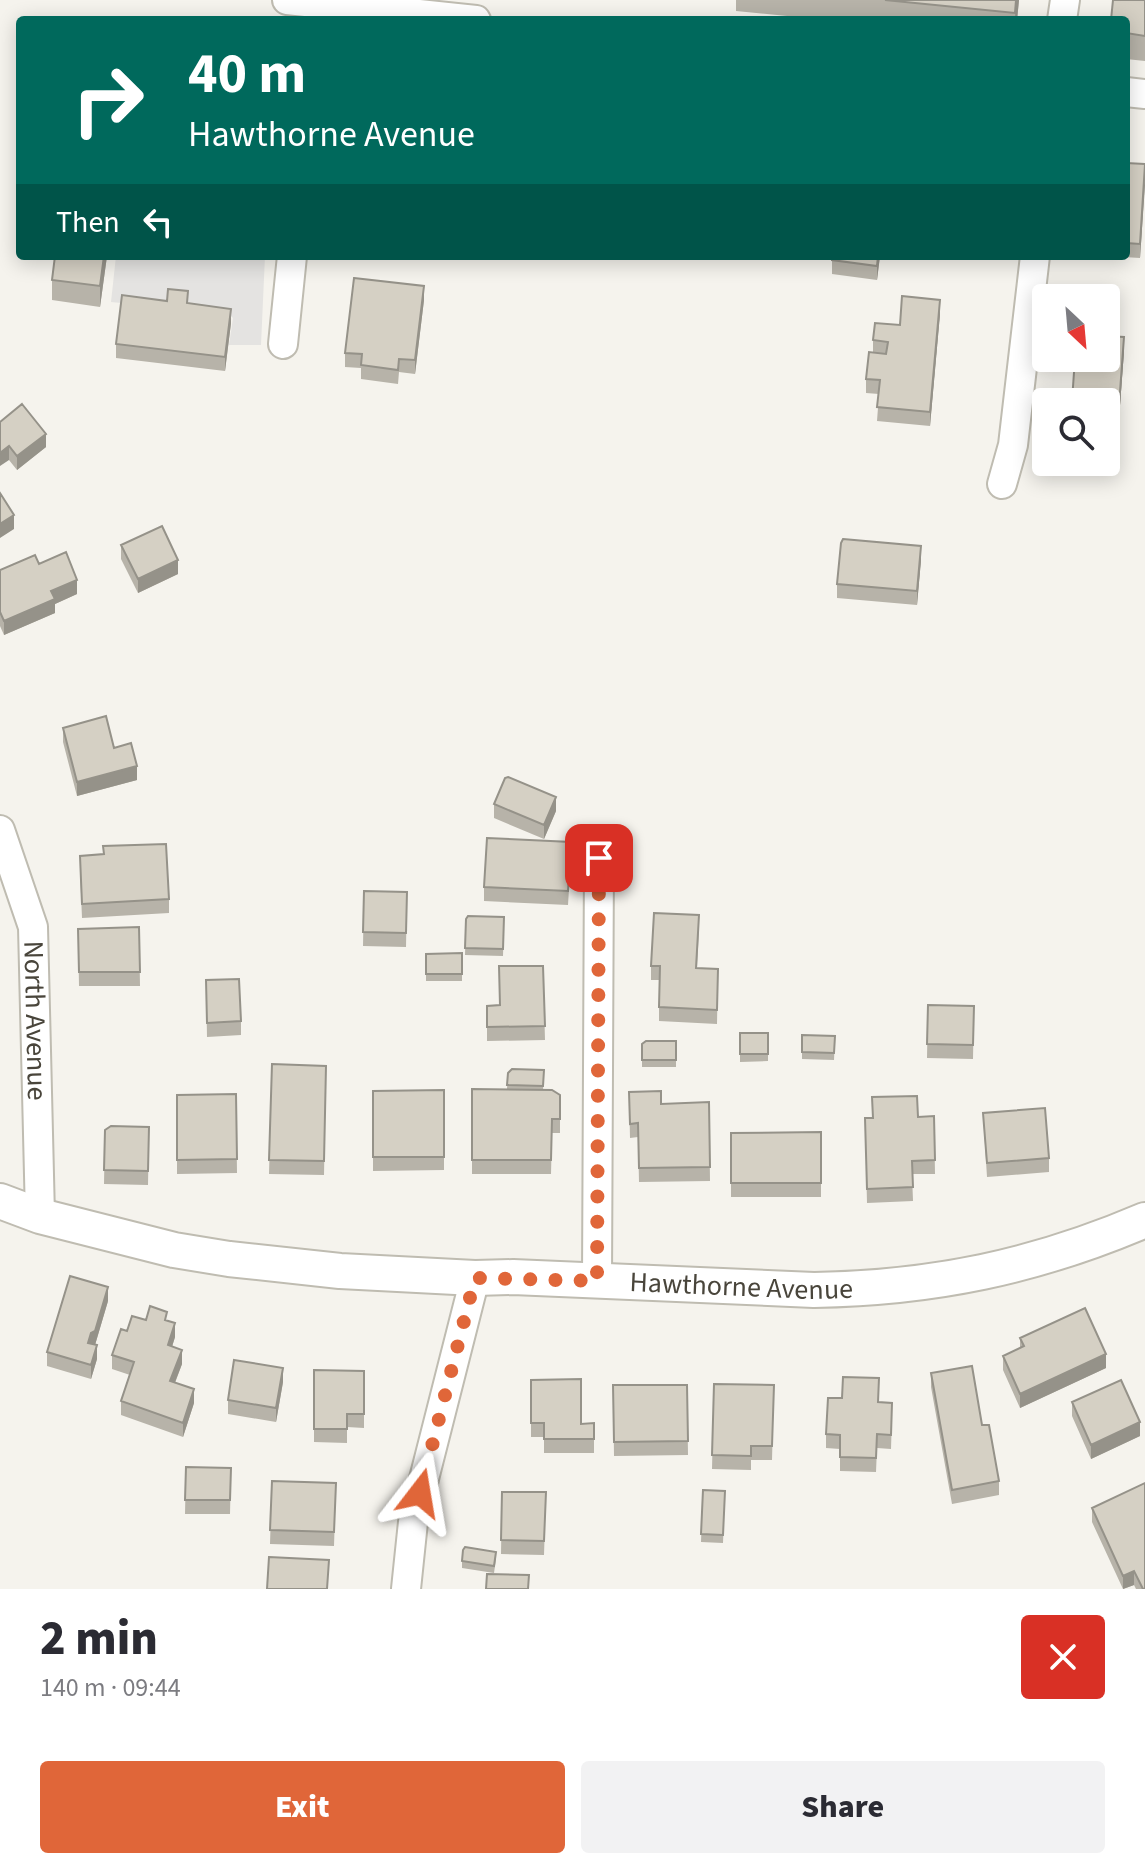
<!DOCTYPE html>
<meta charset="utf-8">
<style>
:root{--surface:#fff;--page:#f2f2f3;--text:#2b2b33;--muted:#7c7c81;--accent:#e06639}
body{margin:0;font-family:"Source Sans 3",sans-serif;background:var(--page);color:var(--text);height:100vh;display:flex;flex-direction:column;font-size:30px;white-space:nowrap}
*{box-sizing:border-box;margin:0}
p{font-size:26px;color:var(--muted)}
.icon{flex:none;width:44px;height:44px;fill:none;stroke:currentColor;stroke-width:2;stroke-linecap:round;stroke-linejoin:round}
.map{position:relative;height:1589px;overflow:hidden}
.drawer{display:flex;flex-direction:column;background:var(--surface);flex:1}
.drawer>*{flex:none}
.top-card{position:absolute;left:16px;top:16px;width:1114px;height:244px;border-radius:8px;box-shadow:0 4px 20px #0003;background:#00695c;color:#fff;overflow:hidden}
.needle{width:52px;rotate:154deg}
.fabs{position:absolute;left:1032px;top:284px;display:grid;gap:16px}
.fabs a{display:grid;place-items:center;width:88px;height:88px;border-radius:8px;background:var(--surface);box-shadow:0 4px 20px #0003;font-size:40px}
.pin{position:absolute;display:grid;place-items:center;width:68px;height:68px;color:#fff;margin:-34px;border-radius:16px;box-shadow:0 4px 12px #0006}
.me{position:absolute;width:88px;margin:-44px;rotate:14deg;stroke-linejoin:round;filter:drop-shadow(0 0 6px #0008)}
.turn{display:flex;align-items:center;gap:28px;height:168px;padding:0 40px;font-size:36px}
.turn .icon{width:104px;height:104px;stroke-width:2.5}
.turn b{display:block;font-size:56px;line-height:68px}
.then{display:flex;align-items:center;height:76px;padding:0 40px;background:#0003;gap:16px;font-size:30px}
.round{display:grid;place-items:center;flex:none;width:84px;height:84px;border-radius:8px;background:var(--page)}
.overview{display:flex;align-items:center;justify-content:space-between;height:136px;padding:0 40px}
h1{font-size:48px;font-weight:800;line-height:60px}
.button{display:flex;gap:16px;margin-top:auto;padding:16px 40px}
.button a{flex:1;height:92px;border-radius:8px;background:var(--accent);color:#fff;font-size:32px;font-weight:800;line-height:92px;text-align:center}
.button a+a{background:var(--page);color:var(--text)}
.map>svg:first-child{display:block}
</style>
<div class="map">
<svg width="1145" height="1589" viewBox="0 0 1145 1589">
<rect width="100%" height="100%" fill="#f5f3ed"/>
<path fill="#e4e3e1" d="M116 256H265L261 345H229L233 318 228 313 125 299 121 303 111 302Z"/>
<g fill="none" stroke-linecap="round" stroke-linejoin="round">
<defs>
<g id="minor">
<path d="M287 0 476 20"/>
<path d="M1062 20 1065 0"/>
<path d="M1126 92 1145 94"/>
<path d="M283 344 292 256"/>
<path d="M1002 484 1013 445 1035 256"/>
<path id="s1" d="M0 830 33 927 40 1216"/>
<path d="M597 1281 599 858"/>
<path d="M406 1589 413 1522 475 1278"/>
</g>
<g id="tertiary">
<path id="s2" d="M0 1201 40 1216 174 1250 229 1259 340 1271 475 1278 513 1277 814 1290C933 1288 1035 1267 1145 1220"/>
</g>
</defs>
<use href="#minor" stroke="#bfbcb1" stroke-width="32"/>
<use href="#tertiary" stroke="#bfbcb1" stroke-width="38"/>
<use href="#minor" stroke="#fff" stroke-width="28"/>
<use href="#tertiary" stroke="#fff" stroke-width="34"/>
</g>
<path fill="#b7b3a9" d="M736 0H1019L1017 20H827L736 11Z
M1145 0V61L1126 59V20Z
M1126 163 1145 164 1140 258 1107 256H1126Z
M41 256H107L100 307 52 300V280L55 258Z
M832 256H880L877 280 832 274Z
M424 300 415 374 399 372 398 384 361 379V368L345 367V353Z
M188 303 231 323 225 371 116 358V344Z
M940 314 930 426 877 421 879 394 866 393V379L873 352V340L900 325Z
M1124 351 1119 419 1106 418V402Z
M0 422 46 447 17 470 9 460Z
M121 545 178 574 138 593 121 559Z
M921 560 917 605 837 598V584Z
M39 564 77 594 55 604V613L4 635 0 626V570Z
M63 728 114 748 137 780 77 796 63 742Z
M494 804 556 811 544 839 494 818Z
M571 856 568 905 484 901V887Z
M80 870 169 899V913L82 918Z
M364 891 407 892 406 947 363 946Z
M504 917 503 956 465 955 466 919Z
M139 927 140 986H79L78 929Z
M699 929 697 968 718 969 717 1024 659 1021V980H651V966Z
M462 953V981H426V954Z
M543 966 545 1040 487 1041V1006L500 1005Z
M206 980 241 1021V1035L207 1037Z
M928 1005 974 1006 973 1059 927 1058Z
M740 1033H768V1061L740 1062Z
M802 1035 835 1036 834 1060 802 1059Z
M676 1041V1067H642V1044Z
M272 1064 326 1066 324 1175 269 1174Z
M544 1070 543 1090 560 1095V1133H552L551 1174H472V1089H507L508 1073Z
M444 1090V1170L373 1171V1091Z
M629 1092 661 1104 709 1102 710 1181 639 1182 638 1137 630 1138Z
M236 1094 237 1173 177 1174V1095Z
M983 1113 1049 1158V1172L987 1177Z
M934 1116 935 1174H912L913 1201 867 1203 865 1118Z
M149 1127 148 1185 104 1184 105 1130Z
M821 1132V1197H731V1133Z
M108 1301 95 1345 97 1359 91 1379 47 1366V1352Z
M146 1320 167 1321 175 1337 172 1347 182 1364 175 1383 194 1403 183 1437 121 1415V1401L130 1375 112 1369V1355L127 1331Z
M1020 1338 1106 1368 1020 1408 1003 1370V1356L1020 1348Z
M314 1370 364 1371V1428L347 1427V1443L314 1442Z
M931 1373 982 1425 999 1481V1495L952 1504 931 1387Z
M531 1380 581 1424 594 1423V1453H544V1437H531Z
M283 1382 276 1422 228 1414V1400Z
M714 1384 774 1385 772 1460H751V1470L712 1469Z
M613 1385H687L688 1455 614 1456Z
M879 1402 892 1416 891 1449 877 1448 876 1472 840 1471V1449L826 1448V1434Z
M1072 1402 1140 1436 1091 1459 1072 1416Z
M186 1467 231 1468 230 1514H185Z
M272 1481 336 1483 334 1546 270 1544Z
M1145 1483V1589H1136L1134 1585 1123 1589 1092 1522V1508Z
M703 1490 725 1491 723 1543 701 1542Z
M502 1492H546L544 1555 501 1554Z
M496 1559 494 1573 462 1568V1561Z"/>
<path fill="#959289" d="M1016 0H1019L1017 20H1015Z
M1145 171V185L1140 258V244Z
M104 256H107L100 307V286Z
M878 256H880L877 280V266Z
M424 286V300L415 374V360Z
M940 300V314L930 426V412Z
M231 309V323L225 371V357Z
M1124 337V351L1119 419V405Z
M46 434V447L17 470V456Z
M9 446V460L0 466V453Z
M14 515V529L0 538V524Z
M921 546V560L917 605V591Z
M178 560V574L138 593V579Z
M77 580V594L55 604V613L4 635V621L51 591Z
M137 766V780L77 796V782Z
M556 797V811L544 839V825Z
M108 1287V1301L95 1345 88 1343Z
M175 1323V1337L168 1359V1345Z
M97 1345V1359L91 1379V1365Z
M182 1350V1364L170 1395V1381Z
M1106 1354V1368L1020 1408V1394Z
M283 1368V1382L276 1422V1408Z
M194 1389V1403L183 1437V1423Z
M1140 1422V1436L1091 1459V1445Z
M1134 1571V1585L1123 1589V1576Z"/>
<path fill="#d5d0c4" stroke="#959289" stroke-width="2" d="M885 0H1016L1015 13Z
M1113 0H1145V36L1126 33V20H1111Z
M1126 163 1145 164 1140 244 1126 243Z
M55 256H104L100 286 52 280Z
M832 256H878L877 266 832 260Z
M354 278 424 286 415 360 399 359 398 370 361 365 362 354 345 353Z
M168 289 188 291 187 303 231 309 225 357 116 344 122 295 167 301Z
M902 296 940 300 930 412 877 407 880 380 866 379 869 352 886 354 888 342 873 340 875 323 900 325Z
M1106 336 1124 337 1119 405 1106 404V402L1072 401 1075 358H1106Z
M22 404 46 434 17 456 9 446 0 453V422Z
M0 493 14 515 0 524Z
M162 526 178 560 138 579 121 545Z
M843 539 921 546 917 591 837 584 841 543Z
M66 552 77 580 51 591 55 599 4 621 0 612V570L35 555 39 564Z
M106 716 114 748 131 743 137 766 77 782 63 728Z
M508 777 556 797 544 825 494 804 505 778Z
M487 838 571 842 568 891 484 887Z
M166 844 169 899 82 904 80 856 104 854 103 846Z
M364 891 407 892 406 933 363 932Z
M654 913 699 915 696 968 718 969 717 1010 659 1007 660 966H651Z
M468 916 504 917 503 949 465 948 466 919Z
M139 927 140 972H79L78 929Z
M462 953V974H426V954Z
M499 966H543L545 1026 487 1027V1006L500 1005Z
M239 979 241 1021 207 1023 206 980Z
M928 1005 974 1006 973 1045 927 1044Z
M740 1033H768V1054H740Z
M802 1035 835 1036 834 1053 802 1052Z
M646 1041H676V1060H642V1044Z
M272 1064 326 1066 324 1161 269 1160Z
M512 1069 544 1070 543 1086 507 1085 508 1073Z
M472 1089 552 1090 560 1095V1119H552L551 1160H472Z
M444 1090V1157H373V1091Z
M661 1091V1104L709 1102 710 1167 639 1168 638 1123 630 1124 629 1092Z
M236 1094 237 1159 177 1160V1095Z
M917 1096 918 1117 934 1116 935 1160 912 1161 913 1187 867 1189 865 1118H873L872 1097Z
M1045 1108 1049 1158 987 1163 983 1113Z
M111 1126 149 1127 148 1171 104 1170 105 1130Z
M821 1132V1183H731V1133Z
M70 1276 108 1287 95 1331 91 1333 88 1343 97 1345 91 1365 47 1352Z
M150 1306 167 1312 165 1320 175 1323 168 1345 182 1350 170 1381 194 1389 183 1423 121 1401 134 1362 112 1355 121 1329 127 1331 132 1316 146 1320Z
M1085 1308 1106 1354 1020 1394 1003 1356 1024 1346 1020 1338Z
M234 1360 283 1368 276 1408 228 1400Z
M972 1366 982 1425H989L999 1481 952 1490 931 1373Z
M314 1370 364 1371V1414H347V1429H314Z
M843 1377 879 1378 878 1402 892 1403 891 1435 877 1434 876 1458 840 1457V1435L826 1434 828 1398H842Z
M581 1379V1424L594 1423V1439H544V1423H531V1380Z
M1121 1380 1140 1422 1091 1445 1072 1402Z
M714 1384 774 1385 772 1446H751V1456L712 1455Z
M613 1385H687L688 1441 614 1442Z
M186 1467 231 1468 230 1500H185Z
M272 1481 336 1483 334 1532 270 1530Z
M1145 1483V1589H1143L1134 1571 1123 1576 1092 1508Z
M703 1490 725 1491 723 1535 701 1534Z
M502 1492H546L544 1541 501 1540Z
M465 1547 496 1552 494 1566 462 1561 463 1550Z
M269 1557 329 1560 327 1589H267Z
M487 1574 529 1575 528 1589H486Z"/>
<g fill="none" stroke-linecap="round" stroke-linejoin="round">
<path stroke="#e06639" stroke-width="14" stroke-dasharray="0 25.2" d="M420 1493 475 1278 597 1281 599 858"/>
</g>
<g text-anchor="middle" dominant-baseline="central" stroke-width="8" stroke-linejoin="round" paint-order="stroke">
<g font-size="28" fill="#49453b" stroke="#fff">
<text stroke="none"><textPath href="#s1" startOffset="196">North Avenue</textPath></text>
<text stroke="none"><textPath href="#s2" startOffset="750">Hawthorne Avenue</textPath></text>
</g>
</g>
</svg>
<div class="fabs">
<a><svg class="needle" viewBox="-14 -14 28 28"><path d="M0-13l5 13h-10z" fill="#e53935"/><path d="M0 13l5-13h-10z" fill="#7c7c81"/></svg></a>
<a><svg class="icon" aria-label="search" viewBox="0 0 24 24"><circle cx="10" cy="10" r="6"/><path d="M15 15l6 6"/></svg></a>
</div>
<div class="pin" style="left:599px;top:858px;background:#d93025"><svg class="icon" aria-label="arrive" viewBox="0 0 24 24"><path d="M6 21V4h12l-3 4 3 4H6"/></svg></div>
<svg class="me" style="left:420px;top:1493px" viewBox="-20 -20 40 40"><path d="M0-17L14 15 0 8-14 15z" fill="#e06639" stroke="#fff" stroke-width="4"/></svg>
<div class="top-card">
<div class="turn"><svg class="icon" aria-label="right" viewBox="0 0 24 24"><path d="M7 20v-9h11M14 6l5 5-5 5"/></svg><div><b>40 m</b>Hawthorne Avenue</div></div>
<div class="then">Then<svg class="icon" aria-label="left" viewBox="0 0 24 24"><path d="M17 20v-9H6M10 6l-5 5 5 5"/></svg></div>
</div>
</div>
<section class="drawer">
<div class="overview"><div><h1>2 min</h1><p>140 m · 09:44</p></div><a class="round" style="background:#d93025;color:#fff"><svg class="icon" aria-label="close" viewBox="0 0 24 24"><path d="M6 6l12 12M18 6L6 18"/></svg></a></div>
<div class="button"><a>Exit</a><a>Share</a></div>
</section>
